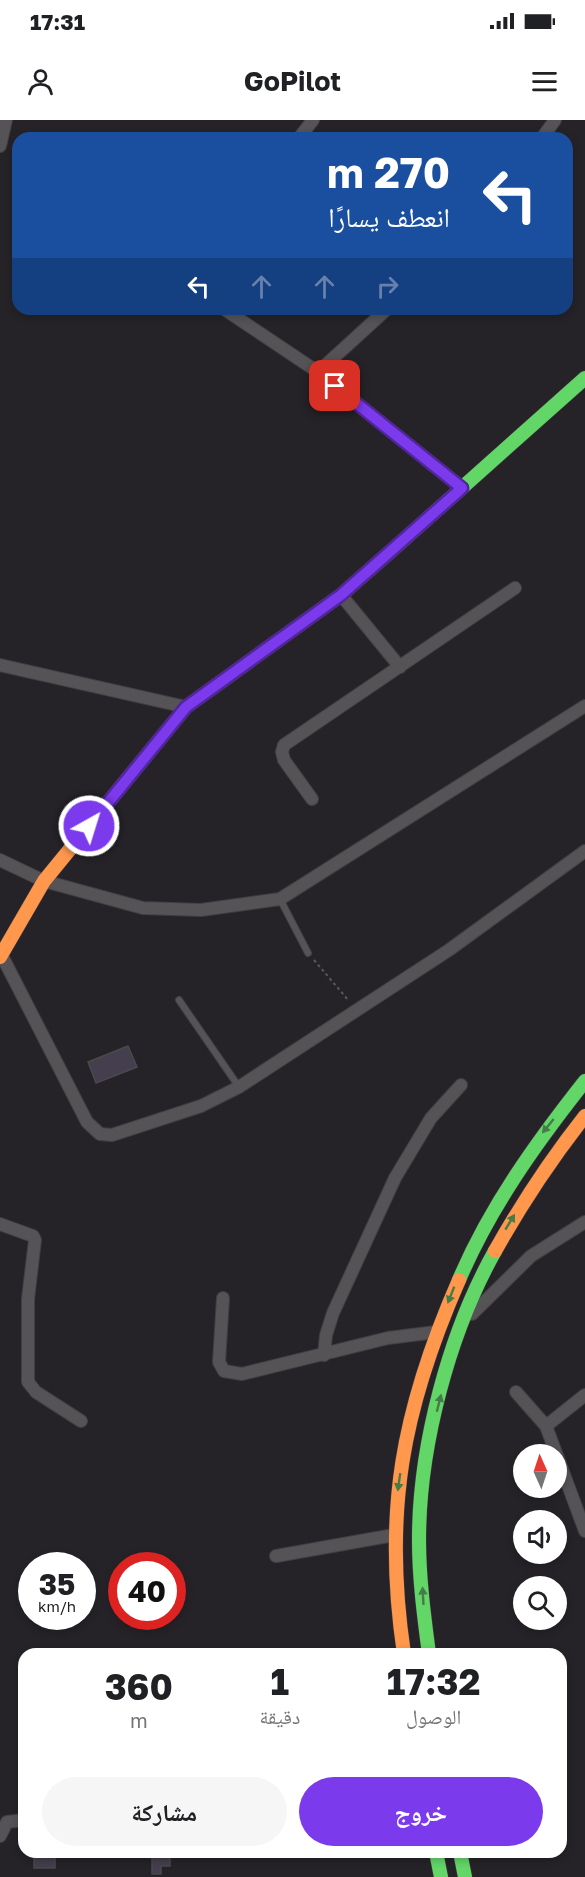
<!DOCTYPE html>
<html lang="ar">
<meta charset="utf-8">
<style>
:root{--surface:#fff;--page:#f6f6f6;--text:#202124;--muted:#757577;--accent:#7c3aed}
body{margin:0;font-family:"Golos Text","Noto Naskh Arabic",sans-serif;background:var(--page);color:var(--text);direction:rtl;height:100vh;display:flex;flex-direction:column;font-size:22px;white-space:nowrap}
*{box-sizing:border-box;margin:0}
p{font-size:20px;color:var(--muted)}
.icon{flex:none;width:33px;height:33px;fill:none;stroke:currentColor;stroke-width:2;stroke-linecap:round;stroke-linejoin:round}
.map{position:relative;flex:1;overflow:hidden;direction:ltr}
.side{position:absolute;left:18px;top:1528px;width:549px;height:210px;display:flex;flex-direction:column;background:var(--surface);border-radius:18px;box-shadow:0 3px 9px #0003;direction:rtl}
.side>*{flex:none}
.top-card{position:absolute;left:12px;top:12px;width:561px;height:183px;border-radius:18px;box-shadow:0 3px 9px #0003;direction:rtl;background:#1a4fa0;color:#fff;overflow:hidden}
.needle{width:39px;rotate:357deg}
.buttons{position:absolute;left:513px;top:1324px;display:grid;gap:12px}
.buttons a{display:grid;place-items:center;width:54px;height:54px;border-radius:50%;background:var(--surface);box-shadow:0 3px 9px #0003;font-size:30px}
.speed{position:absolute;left:18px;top:1432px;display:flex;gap:12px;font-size:30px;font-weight:700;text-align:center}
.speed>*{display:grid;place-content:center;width:78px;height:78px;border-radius:50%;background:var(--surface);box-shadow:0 3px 9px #0003;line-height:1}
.speed small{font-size:15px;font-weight:400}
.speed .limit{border:9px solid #d22;background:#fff;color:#111}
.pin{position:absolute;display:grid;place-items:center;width:51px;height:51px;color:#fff;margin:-26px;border-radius:12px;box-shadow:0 3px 9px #0006}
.me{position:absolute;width:66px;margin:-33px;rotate:39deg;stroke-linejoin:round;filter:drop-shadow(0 0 4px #0008)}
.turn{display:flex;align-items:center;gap:21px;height:126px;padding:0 24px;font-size:27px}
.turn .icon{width:78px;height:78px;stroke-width:2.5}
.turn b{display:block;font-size:42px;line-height:51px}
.lanes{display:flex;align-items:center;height:57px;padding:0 24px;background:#0003;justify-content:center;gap:30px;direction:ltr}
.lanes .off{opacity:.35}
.eta{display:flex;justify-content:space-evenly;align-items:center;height:102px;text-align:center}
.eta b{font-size:36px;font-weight:700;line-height:42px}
.button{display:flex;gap:12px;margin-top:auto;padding:12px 24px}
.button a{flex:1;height:69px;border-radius:36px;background:var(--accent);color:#fff;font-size:24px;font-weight:700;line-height:69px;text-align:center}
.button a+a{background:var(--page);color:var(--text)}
.status{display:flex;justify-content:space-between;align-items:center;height:42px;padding:0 30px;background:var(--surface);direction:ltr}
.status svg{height:16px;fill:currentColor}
header{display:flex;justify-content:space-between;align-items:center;height:78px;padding:0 24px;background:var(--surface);font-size:27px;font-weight:700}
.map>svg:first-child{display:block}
</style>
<div class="status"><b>17:31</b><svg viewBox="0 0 49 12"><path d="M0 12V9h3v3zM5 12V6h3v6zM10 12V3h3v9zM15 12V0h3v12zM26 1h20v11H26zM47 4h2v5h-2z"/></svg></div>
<header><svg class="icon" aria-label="menu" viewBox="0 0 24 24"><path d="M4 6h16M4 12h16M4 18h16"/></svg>GoPilot<svg class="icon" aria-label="person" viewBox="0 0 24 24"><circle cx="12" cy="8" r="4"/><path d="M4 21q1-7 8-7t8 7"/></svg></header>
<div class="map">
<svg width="585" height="1757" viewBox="0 0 585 1757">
<rect width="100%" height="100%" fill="#252328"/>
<path fill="#453e4e" stroke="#4a494c" stroke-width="1.5" d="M128 926 137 947 96 963 88 942Z
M34 1732H55V1748H34Z
M152 1732H170V1746H161V1754H152Z"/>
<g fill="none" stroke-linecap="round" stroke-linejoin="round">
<defs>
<path id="lane" d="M280 779 308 833
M179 880 239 967"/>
<path id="street" d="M299 18 313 0
M542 18 555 0
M0 26 6 0
M224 189 318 252 462 368
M318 252 387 189
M341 475 400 547
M0 545 186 587
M312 679 284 640 282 632 284 625 515 468
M0 740 44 761 143 788 201 790 280 779 585 586
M1 834 87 1002 100 1014 112 1015 201 986 239 967 449 830 585 731
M0 1104 33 1116 35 1120 28 1179V1262L36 1272 81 1301
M223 1178 219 1242 224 1251 242 1254 388 1218 436 1212
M472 1194 531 1136 585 1102
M324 1235 326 1215 333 1193 395 1058 431 998 461 965
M516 1272 546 1306 585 1411
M546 1306 585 1275
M276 1436 394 1415
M0 1716 7 1702 24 1700"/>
<path id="fast" d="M399 424 585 258
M459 1160C490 1087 536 1023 585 961
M429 1534C424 1496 419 1458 419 1420 419 1326 449 1213 495 1131
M436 1732 441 1757
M460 1732 465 1757"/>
<path id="slow" d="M0 837 44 761 146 636
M495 1131C522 1083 551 1039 585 996
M404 1534C383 1393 402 1290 459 1160"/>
<path id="jam" d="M146 636 186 587 341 475 399 424"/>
</defs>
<use href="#lane" stroke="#413f44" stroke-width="8"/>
<use href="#street" stroke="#413f44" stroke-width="14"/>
<use href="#fast" stroke="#413f44" stroke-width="15"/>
<use href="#slow" stroke="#413f44" stroke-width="15"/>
<use href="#jam" stroke="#413f44" stroke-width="15"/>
<path stroke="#585759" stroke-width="2" stroke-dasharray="3 3" stroke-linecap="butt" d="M314 840 349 881"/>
<use href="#lane" stroke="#555356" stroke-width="6"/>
<use href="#street" stroke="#555356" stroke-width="12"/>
<use href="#fast" stroke="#63d668" stroke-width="14"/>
<use href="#slow" stroke="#ff974d" stroke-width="14"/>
<use href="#jam" stroke="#b3261e" stroke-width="14"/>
</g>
<defs><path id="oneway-solid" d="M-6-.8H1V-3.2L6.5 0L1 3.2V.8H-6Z" transform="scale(1.5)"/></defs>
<g fill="#447c48">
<use href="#oneway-solid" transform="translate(548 1006) rotate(129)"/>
<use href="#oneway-solid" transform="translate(510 1102) rotate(-59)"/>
<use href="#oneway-solid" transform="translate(451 1175) rotate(111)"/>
<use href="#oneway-solid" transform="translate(439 1283) rotate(-76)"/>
<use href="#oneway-solid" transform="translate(399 1362) rotate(98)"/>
<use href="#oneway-solid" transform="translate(423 1476) rotate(-93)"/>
</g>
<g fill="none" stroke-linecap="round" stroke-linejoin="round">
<defs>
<path id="route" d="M89 706 186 587 341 475 462 368 335 266"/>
</defs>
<use href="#route" stroke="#51269a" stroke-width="15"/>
<use href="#route" stroke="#7c3aed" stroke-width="10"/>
</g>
</svg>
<div class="buttons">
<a><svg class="needle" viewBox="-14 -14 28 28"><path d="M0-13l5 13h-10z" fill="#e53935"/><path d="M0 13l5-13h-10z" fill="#757577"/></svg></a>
<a><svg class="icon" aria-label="sound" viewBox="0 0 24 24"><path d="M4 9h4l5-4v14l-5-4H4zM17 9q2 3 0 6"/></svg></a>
<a><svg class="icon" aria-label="search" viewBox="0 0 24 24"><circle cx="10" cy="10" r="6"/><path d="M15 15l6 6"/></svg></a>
</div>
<div class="speed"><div>35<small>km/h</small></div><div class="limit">40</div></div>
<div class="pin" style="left:335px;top:266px;background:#d93025"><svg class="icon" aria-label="arrive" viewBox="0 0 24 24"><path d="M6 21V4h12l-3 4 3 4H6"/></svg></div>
<svg class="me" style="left:89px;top:706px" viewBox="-20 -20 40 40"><circle r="17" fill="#7c3aed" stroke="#fff" stroke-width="3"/><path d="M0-11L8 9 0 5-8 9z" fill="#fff"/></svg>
<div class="top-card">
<div class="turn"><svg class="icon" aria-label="left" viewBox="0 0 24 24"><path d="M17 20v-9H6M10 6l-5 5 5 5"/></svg><div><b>270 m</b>انعطف يسارًا</div></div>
<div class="lanes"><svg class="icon" aria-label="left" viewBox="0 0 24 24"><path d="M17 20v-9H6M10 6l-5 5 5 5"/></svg><svg class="icon off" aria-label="ahead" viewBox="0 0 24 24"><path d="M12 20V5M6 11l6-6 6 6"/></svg><svg class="icon off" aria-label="ahead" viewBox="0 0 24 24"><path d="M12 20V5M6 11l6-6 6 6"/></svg><svg class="icon off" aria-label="right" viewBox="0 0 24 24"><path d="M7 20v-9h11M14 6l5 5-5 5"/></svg></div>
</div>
<section class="side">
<div class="eta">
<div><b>17:32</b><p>الوصول</p></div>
<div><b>1</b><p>دقيقة</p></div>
<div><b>360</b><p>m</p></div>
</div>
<div class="button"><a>خروج</a><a>مشاركة</a></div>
</section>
</div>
